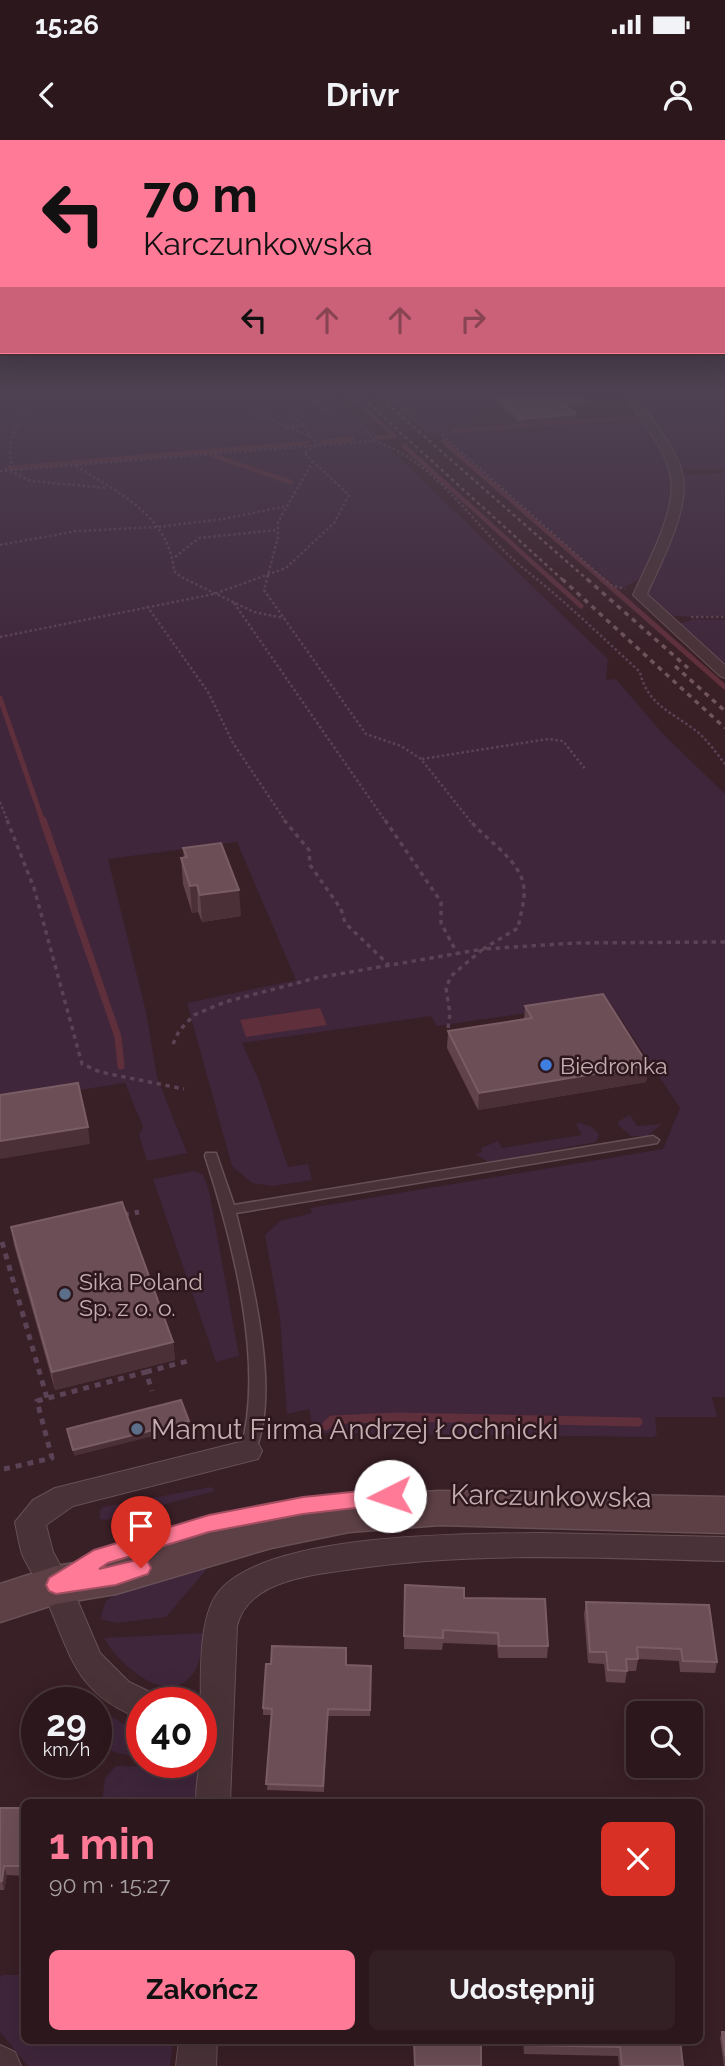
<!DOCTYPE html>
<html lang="pl">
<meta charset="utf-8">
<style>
:root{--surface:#2b171c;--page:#332025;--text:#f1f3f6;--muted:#a69fa3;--line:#47363b;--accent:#fe7a97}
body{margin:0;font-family:Raleway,sans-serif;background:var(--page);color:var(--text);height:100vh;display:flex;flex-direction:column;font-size:26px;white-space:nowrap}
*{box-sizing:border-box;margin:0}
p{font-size:23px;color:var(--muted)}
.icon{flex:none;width:38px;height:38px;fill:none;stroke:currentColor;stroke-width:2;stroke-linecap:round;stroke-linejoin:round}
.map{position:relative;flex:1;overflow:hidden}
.details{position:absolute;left:21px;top:1659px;width:682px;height:245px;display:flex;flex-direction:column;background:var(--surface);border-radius:10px;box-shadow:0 7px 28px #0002,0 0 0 2px var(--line)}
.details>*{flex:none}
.banner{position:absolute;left:0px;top:0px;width:726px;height:214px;box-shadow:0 7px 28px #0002,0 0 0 2px var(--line);background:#fe7a97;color:#111;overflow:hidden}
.buttons{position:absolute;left:626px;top:1561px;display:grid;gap:14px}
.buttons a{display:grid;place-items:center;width:77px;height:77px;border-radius:10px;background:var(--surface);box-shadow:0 7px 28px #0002,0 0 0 2px var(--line);font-size:35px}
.speed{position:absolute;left:21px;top:1547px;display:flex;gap:14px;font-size:35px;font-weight:700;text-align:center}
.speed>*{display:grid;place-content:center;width:91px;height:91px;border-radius:50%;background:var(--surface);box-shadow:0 7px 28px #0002,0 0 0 2px var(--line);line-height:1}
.speed small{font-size:18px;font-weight:400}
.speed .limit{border:10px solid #d22;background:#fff;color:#111}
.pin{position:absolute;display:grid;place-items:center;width:60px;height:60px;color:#fff;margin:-72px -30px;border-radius:50% 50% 50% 0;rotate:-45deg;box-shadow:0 0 7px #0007}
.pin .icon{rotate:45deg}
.me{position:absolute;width:77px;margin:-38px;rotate:266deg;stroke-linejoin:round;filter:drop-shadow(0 0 5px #0008)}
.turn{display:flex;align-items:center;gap:24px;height:147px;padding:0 28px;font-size:32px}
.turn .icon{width:91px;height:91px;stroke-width:2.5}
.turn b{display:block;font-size:49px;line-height:60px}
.lanes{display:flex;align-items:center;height:66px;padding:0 28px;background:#0003;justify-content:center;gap:35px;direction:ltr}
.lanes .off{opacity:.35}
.round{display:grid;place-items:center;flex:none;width:74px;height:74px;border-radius:10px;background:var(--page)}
.head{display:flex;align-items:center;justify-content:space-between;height:119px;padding:0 28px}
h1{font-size:42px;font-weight:700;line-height:52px;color:var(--accent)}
.button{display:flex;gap:14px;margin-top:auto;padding:14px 28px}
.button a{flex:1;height:80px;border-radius:10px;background:var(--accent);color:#111;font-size:28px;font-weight:700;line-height:80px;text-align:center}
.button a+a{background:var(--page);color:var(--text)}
.status{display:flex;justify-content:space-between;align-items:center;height:49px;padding:0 35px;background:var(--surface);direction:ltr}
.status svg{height:19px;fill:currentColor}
header{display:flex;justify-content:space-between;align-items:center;height:91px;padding:0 28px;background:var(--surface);font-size:32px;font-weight:700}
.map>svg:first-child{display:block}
</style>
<div class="status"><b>15:26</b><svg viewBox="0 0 49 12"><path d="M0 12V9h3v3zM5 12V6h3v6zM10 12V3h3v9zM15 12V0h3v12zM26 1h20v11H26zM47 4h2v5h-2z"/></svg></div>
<header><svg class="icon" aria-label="back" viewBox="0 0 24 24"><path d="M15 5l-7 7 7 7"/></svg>Drivr<svg class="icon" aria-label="person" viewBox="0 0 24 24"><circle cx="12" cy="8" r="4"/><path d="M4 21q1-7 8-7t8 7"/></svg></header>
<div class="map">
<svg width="725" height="1926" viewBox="0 0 725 1926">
<rect width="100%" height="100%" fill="#391f26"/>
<path fill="#3f263b" d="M0 254H333L608 519 606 540 616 539 663 594 725 654V1257H712L717 1277H655L657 1294 654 1297 314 1293 309 1269 287 1274 280 1178 265 1095 280 1081 312 1073 310 1068 663 1009 680 968 609 861 437 886 431 876 242 903 259 941 288 1027 308 1024 312 1040 273 1046 252 1043 232 1026 187 863 296 840 237 702 108 719 146 872 157 937 187 1013 147 1021 139 995 143 987 125 943 0 962Z
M381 254H494L506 264 474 267 480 273 468 274 485 287 641 276 672 334 671 353 668 375 643 437 620 450 435 291 425 292Z
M725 254V329H681L649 274 633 255Z
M725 333V476C698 475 658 485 647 454L674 396 684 335Z
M695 479 725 480V528L677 484Z
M630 975 637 986 662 984 647 996H631L618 985 619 981Z
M580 983 592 987 599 994 596 1002 488 1022 475 1014 482 1012 481 1008 498 1001 502 1008 582 995 576 984Z
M194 1031 203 1035 209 1051 239 1216 216 1222 153 1039Z
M211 1347 215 1351 106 1380 100 1379V1370L104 1367Z
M213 1422 166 1477 117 1483 100 1479 106 1461 119 1451Z
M204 1493C201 1507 201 1524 192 1535 166 1568 117 1522 104 1498Z
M96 1567 122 1583 142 1590V1616C104 1615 96 1604 96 1567Z
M116 1626 200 1628 197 1662H102L105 1638Z
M3 1835H24V1900L173 1901 170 1926H28L0 1892V1837Z"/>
<path fill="#5f2f3b" d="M320 868 327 885 246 897 240 880Z"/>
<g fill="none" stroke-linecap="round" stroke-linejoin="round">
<path stroke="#5f2f3b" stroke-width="4.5" d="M308 254 330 274
M349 254 394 296
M389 254 412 274
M452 291 639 277
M377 298 394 296
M443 301 604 441
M323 302 352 299
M404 306 553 441
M214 316 291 342
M10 328 307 303"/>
<path stroke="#5f2f3b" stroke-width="5" d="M551 439 581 466
M602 439 725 547
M0 558 43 682"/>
<path stroke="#5f2f3b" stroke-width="7" d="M43 680 118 897 121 926"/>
<path stroke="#5f2f3b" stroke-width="9" d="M326 1286 332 1280 396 1277 638 1282"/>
<defs>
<path id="lane" d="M653 996 659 1000 657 1003 236 1073C251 1135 283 1257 253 1315L248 1317 243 1315 240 1311C266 1227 232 1098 205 1016L206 1013H216L217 1016 234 1065Z"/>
<path id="street" d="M623 254H634C650 278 674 303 682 332 692 365 661 423 647 454L725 525V538L720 536 633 455C647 424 679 367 670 333 663 304 639 278 623 254Z
M248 1300 258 1303 262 1311 258 1319 73 1366 46 1385 53 1412 71 1445 100 1513 129 1542 154 1554 158 1563H142V1579C72 1553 71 1512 43 1452 37 1439 27 1427 22 1414 19 1404 17 1392 15 1382L33 1360 55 1348Z
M541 1393 725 1397V1421C602 1418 475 1411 353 1429 326 1433 295 1436 270 1448 254 1456 241 1469 237 1486L230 1662H196C196 1649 198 1632 201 1622 203 1615 201 1603 201 1596 202 1558 195 1484 217 1454 262 1392 469 1394 541 1393Z
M179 1900H217L216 1926H176Z
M0 1905 15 1912 21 1926H0Z"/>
<path id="secondary" d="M440 1351 725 1357V1393L440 1385 349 1392 271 1408 116 1454 56 1464 0 1482V1444L56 1426 116 1416 271 1372 349 1356Z"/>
</defs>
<use href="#lane" stroke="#675056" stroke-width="3"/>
<use href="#street" stroke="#675056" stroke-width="2"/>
<use href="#secondary" stroke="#675056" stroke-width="3"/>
<path stroke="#5b4254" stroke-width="2.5" stroke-dasharray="2.5 2.5" stroke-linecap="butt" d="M251 254V271L286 286H303L318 305
M280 254 302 285
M651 257 725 256
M287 287 311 297
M442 295 611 445 625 449
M374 301C441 323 475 391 528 432 567 463 603 498 640 532 647 564 671 572 695 590 707 599 716 613 725 624
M313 321 278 382V397L264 450 366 594 401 606 421 619 471 682
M76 326C119 353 169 376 174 431L181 437 254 472 284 478
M5 330 12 325C4 294 23 277 42 254
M0 331 374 301 366 290
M10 331 31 341 107 348
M0 405 77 391 157 387 223 379 287 366
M175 417 199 398 278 390
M234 463 386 682
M147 466 208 552 233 603 286 682
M691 477H725
M0 497 214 454 286 428 334 383 349 355 304 313 318 305
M422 619 548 599 563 601 586 630
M0 662 8 682"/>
<path stroke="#5b4254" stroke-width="3.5" stroke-dasharray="4.5 4.5" stroke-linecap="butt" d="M7 680 34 748 82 924 100 932 184 949
M284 680 309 710 310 725 341 769 345 783 389 825
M385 680 441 762V783L458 815
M448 888 450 874 446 848 451 836 483 809 575 803 725 802
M173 904 179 891 194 875 225 862 316 838 483 809 518 788C520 776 525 761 524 749 522 720 486 701 470 680"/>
<path stroke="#5b4254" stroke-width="5" stroke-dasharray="6 6" stroke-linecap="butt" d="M123 1075 139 1072
M2 1102 47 1258
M146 1232 188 1221
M4 1329 52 1318 37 1261 146 1232 152 1251"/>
<use href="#lane" fill="#493338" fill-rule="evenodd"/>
<use href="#street" fill="#493338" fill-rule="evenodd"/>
<use href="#secondary" fill="#5c4046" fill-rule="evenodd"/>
<path stroke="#71545b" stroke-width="2.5" stroke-dasharray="3.5 3.5" stroke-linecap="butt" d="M358 254 564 441
M376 254 589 441"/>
<path stroke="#71545b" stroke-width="3.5" stroke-dasharray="5 5" stroke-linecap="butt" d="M562 439 725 588
M587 439 688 528
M675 526 725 571"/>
</g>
<path fill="#61434b" d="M487 254H576L585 266 568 267 576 279 521 284Z
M183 708 241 776 202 782 198 772 192 773 183 744 181 718H184Z
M525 866 648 925 646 942 478 970 447 908 448 891 524 880Z
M11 1087 173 1202 175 1220 55 1250 14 1105Z
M405 1445 464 1458 548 1506 547 1518H498L497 1505 443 1503 442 1510 404 1509Z
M586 1462 717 1522 715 1533 680 1532 679 1521 638 1519 636 1531H627L625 1543 606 1542 604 1524 588 1523 584 1474Z
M346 1525 371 1526 370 1576H328L324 1652 267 1650 272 1575H263V1568Z
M0 1668H24V1736L7 1735 4 1750H0Z
M722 1892H725V1926H724L720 1898Z
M523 1900H680L683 1926H619L618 1916 524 1914Z"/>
<path fill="#4c3037" d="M585 261V266L562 268V263Z
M576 274V279L521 284 522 279Z
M197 745 198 772 192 773 190 746Z
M239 750 241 776 202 782 200 755Z
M648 925 646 942 478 970 479 953Z
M88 987 90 1004 0 1019V1001Z
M173 1202 175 1220 55 1250 52 1232Z
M189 1281V1287L74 1316 73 1310Z
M4 1726 7 1735 4 1750 2 1741Z"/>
<path fill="#6c4e56" stroke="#7a5d64" stroke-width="2" d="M493 254H576L585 261 562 263 576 274 522 279Z
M221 703 239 750 200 755 197 745 190 746 181 718 187 717 183 708Z
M603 854 648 925 479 953 448 891 532 878 525 866Z
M78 943 88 987 0 1001V955Z
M122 1062 173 1202 52 1232 11 1087Z
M181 1260 189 1281 73 1310 67 1289Z
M405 1445 464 1448V1458L545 1459 548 1506H499L498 1493 443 1490V1498L404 1496Z
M586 1462 709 1465 717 1522 683 1521 681 1509 637 1507 638 1519H626L627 1531 608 1530 606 1512H590Z
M272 1506 346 1508V1525L371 1526 370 1570 328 1569 323 1646 266 1644 272 1569 263 1568 266 1524H271Z
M0 1668H24V1726H4L2 1741H0Z
M722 1892H725V1916Z
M414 1900H481V1926H415Z
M525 1900H680L683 1926H622L620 1907 525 1905Z"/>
<linearGradient id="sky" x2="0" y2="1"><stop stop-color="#1f1115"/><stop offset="0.48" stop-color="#4e4252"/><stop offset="1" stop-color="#4e4252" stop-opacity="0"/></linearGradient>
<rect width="725" height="524" fill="url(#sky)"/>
<path fill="#fe7a97" stroke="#a54f62" stroke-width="2" d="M390 1348 397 1350 400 1356 397 1362 390 1364 303 1374 209 1392 108 1423 99 1429 141 1419 148 1422 151 1428 148 1434 116 1445 56 1454 49 1451 46 1445 49 1438 94 1410 209 1375 303 1357Z"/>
<circle fill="#3f7fe0" stroke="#2e181e" stroke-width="2.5" cx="546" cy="925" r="7"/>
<g fill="#5c6f8a" stroke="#2e181e" stroke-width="2.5">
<circle cx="65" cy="1154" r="7"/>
<circle cx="137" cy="1289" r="7"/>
</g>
<g text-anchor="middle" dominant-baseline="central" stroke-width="5" stroke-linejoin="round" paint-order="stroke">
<g font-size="23" fill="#c6adb2" stroke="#2e181e" text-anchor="start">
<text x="560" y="925">Biedronka</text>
<text x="79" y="1141">Sika Poland<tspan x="79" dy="26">Sp. z o. o.</tspan></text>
</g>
<g font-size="28" fill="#c6adb2" stroke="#2e181e" text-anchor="start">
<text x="151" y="1289">Mamut Firma Andrzej Łochnicki</text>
</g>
<g font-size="28" fill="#c6adb2" stroke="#2e181e">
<text transform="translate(551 1356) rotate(1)">Karczunkowska</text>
</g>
</g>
</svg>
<div class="buttons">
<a><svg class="icon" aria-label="search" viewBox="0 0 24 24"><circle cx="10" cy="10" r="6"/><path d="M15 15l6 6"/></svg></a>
</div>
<div class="speed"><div>29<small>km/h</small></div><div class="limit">40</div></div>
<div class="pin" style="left:141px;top:1428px;background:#d93025"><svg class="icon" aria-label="arrive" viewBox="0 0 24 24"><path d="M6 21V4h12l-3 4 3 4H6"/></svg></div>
<svg class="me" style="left:390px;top:1356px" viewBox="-20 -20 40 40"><circle r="19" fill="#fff"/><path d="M0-13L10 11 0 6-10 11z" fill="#fe7a97"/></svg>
<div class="banner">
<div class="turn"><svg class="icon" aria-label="left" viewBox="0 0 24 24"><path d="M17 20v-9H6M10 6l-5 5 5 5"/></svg><div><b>70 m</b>Karczunkowska</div></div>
<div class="lanes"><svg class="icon" aria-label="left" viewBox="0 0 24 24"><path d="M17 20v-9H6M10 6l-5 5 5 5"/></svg><svg class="icon off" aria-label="ahead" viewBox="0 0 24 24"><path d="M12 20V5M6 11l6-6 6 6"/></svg><svg class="icon off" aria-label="ahead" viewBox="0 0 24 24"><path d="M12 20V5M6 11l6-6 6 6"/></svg><svg class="icon off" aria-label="right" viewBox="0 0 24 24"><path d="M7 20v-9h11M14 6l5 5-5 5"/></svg></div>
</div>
<section class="details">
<div class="head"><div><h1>1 min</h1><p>90 m · 15:27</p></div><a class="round" style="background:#d93025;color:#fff"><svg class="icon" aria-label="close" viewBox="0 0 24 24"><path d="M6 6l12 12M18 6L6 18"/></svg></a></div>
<div class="button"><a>Zakończ</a><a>Udostępnij</a></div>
</section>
</div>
